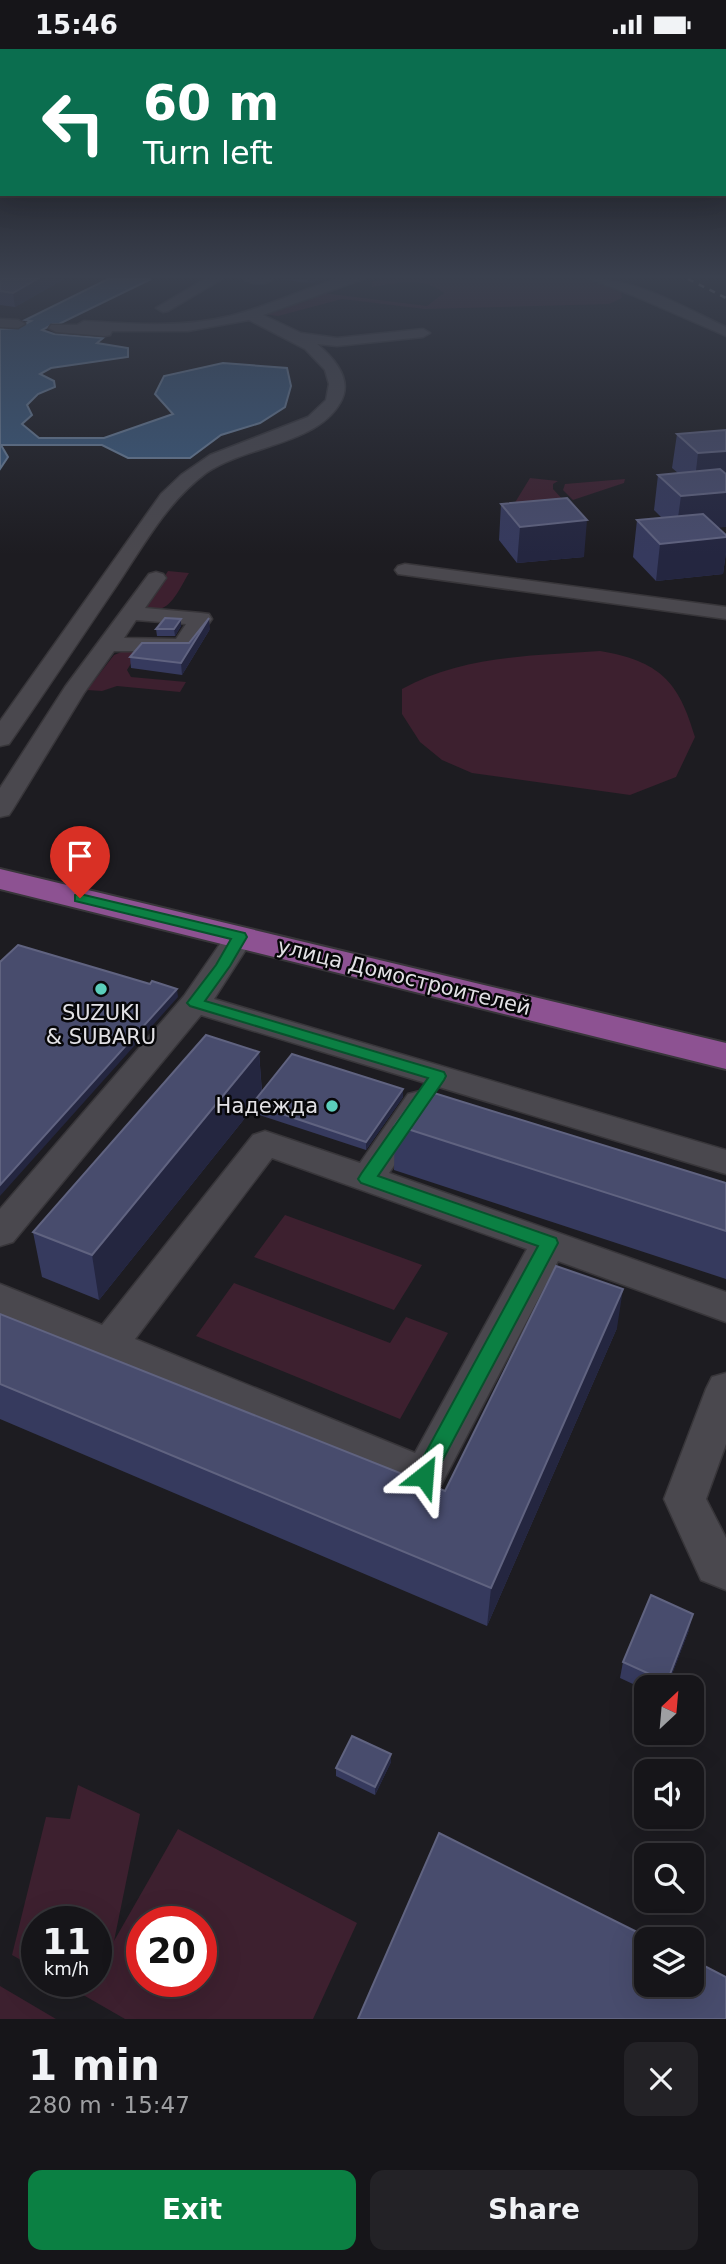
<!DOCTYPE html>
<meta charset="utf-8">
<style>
:root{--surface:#161519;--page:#232226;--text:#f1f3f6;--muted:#9e9fa2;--line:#353438;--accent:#0b8043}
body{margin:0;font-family:"DejaVu Sans",sans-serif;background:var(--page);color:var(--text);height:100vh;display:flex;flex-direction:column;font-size:26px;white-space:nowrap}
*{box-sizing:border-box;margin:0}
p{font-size:23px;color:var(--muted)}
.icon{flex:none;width:38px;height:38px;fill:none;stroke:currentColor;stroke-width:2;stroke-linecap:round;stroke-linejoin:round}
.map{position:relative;height:1970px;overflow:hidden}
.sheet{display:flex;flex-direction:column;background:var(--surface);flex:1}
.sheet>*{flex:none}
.hud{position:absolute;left:0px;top:0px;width:726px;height:147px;box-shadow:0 7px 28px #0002,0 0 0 2px var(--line);background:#0b6e4f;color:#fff;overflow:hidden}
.needle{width:46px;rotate:26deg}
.controls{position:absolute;left:634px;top:1626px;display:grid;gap:14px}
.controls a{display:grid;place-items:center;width:70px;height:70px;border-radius:14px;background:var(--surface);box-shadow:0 7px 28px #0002,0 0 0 2px var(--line);font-size:35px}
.speed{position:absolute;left:21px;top:1857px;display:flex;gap:14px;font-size:35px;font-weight:700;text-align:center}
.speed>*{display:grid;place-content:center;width:91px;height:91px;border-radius:50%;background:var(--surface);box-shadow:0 7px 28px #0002,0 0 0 2px var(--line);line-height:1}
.speed small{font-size:18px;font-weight:400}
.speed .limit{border:10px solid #d22;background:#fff;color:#111}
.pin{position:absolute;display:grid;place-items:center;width:60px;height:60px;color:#fff;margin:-72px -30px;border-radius:50% 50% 50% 0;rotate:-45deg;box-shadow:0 0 7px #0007}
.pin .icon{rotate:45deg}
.me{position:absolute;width:77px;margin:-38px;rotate:28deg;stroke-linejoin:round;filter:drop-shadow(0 0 5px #0008)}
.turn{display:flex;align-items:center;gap:24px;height:147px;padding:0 28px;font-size:32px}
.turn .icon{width:91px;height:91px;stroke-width:2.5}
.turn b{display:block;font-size:49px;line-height:60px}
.round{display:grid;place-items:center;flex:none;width:74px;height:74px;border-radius:14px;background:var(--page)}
.headline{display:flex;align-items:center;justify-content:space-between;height:119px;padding:0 28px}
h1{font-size:42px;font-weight:700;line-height:52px}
.button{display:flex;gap:14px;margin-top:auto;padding:14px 28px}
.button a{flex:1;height:80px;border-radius:14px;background:var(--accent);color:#fff;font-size:28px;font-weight:700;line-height:80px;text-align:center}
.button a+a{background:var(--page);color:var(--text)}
.status{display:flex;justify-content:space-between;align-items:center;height:49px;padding:0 35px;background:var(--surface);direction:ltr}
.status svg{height:19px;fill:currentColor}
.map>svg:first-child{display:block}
</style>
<div class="status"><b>15:46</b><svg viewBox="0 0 49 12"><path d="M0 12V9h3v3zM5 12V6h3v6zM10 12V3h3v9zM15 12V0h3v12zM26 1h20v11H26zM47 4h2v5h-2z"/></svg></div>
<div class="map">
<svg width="726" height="1970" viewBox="0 0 726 1970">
<rect width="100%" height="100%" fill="#1d1c21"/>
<path fill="#3d202f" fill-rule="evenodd" d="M384 230H586L621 241 622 249 609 255 425 260 342 250 278 267 263 265 323 244 427 257 444 244C421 227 399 234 372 238V233Z
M530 429 558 432 553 435V440L565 453 511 460Z
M625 430 624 434 573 451 563 441 565 435Z
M168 522 189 524C179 540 168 570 146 557Z
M126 601 135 603V608L127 621 131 628 186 633 180 643 117 637 102 642 87 641 114 606Z
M600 602C659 612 679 632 695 688L676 728 630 746 472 724 442 711 420 693 402 665V640C463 606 532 607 600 602Z
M285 1166 422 1216 394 1261 254 1208Z
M234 1234 390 1294 406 1268 448 1284 400 1370 196 1287Z
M78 1736 140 1765 114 1892 178 1780 357 1874 313 1970H125L59 1932H96V1872H37V1920L12 1906 46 1768 70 1770ZM142 1872H201V1932H142Z
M0 1937 56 1970H0Z"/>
<path fill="#3c5b7f" stroke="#6e839e" stroke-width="2" d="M108 230H151L59 275H53L42 281 54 285 103 289 97 294 128 299V308L51 319 40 325 54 332 55 338 38 345 27 356 32 366 22 375 39 389H104L173 365 155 345 164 327 223 314 287 319 291 337 285 358 260 374 221 386 190 409H128L102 396H1L8 408 0 420V280L18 279 31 272 25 271Z"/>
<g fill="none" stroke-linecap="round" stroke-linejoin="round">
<defs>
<path id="minor" d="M205 230H222L168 262 163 263 156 259Z
M244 230H273C267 236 250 236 244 230Z
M337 230H363L263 266 301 284 337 289 423 280 430 284 423 288 337 297 317 295C334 309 354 331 340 354 316 396 244 397 206 424 166 454 144 496 117 536 81 589 45 643 9 695L0 697V672L161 445 181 426 210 406 308 368 326 351 329 335 325 321 305 300 249 271 188 282H112L110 286 105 287 56 283 49 279 51 276H77L84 272C132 275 182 279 230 267 266 258 301 241 337 230Z
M590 230C638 230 683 258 726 278V287L632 246Z
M0 270 18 271 25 275 18 279 0 278Z
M405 515 726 558V570L398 525 395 521 398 517Z
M156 523 163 525 166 529 145 559 201 564 209 565 212 570 190 602H114L84 644 13 760 9 766 0 768V739L65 638 149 525ZM136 571 186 575 176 590 124 589Z
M239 879 249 882 254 888 214 950 726 1101V1125L201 966 13 1193 0 1197V1160L184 947 229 882Z
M420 1042 432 1045 437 1053 389 1124 726 1243V1273L558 1212 439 1440 424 1445 0 1266V1235L102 1276 253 1086 265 1082 360 1114 408 1045ZM272 1109 527 1200 415 1404 135 1290Z
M726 1324V1395L706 1450 726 1489V1541L701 1531 664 1450 706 1340 712 1328Z"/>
<path id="major" d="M0 820 726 994V1020L0 840Z"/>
</defs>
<use href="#minor" stroke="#38363a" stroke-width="3"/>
<use href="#major" stroke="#38363a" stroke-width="4"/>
<use href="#minor" fill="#4a484e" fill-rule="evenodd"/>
<use href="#major" fill="#8d5292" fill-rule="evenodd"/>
<path stroke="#929195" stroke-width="2.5" stroke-dasharray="6 6" stroke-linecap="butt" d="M688 230 726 249"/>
</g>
<path fill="#363a5e" d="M0 230H64L15 258 0 256Z
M279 230H324L308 234Z
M726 381V478H718L726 486V503L723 525 656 532 633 508 637 471 662 469 654 461 658 426 678 424 672 419 677 385Z
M501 455 584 508 517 514 499 491Z
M181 570V577L175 587H157L156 580Z
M210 580 182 626 131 619 130 608 189 594Z
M259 1003 262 1043 403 1040V1048L366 1101 253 1064V1059L99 1251 42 1228 33 1183Z
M395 1076 726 1134V1230L394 1121Z
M0 1265 445 1442 617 1279 487 1577 0 1370Z
M689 1581 667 1638H646V1641L620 1629 623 1613Z
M391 1713 375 1746 336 1727V1719Z"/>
<path fill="#242640" d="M37 230H64L15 258 13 244Z
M307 230H324L308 234Z
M726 402V436L694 439 698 404Z
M726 443V478L676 483 681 447Z
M587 471 584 508 517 514 520 478Z
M726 488V503L723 525 656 532 660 495Z
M209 569 210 580 182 626 181 614Z
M181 570V577L175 587 174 580Z
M177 940 178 948 0 1147V1136Z
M259 1003 262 1047 252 1055 253 1059 99 1251 92 1206Z
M403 1040V1048L366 1101V1093Z
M623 1240 617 1279 487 1577 491 1539Z
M693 1565 689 1581 667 1638H666Z
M391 1705V1713L375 1746V1738Z"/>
<path fill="#484c6d" stroke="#606380" stroke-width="2" d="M0 230H37L13 244 0 242Z
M726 381V402L698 404 677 385Z
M720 420 726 425V443L681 447 658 426Z
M567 449 587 471 520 478 501 455Z
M703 465 726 486V488L660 495 637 471Z
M165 569 181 570 174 580H156Z
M209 569 181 614 130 608 142 594H189Z
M18 896 150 935 152 932 177 940 0 1136V913Z
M206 986 259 1003 92 1206 33 1183Z
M292 1005 403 1040 366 1093 252 1055Z
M421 1040 726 1134V1182L395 1076Z
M556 1217 623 1240 491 1539 0 1335V1265L445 1442Z
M651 1546 693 1565 667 1633 623 1613Z
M352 1687 391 1705 375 1738 336 1719Z
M439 1784 651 1890H646V1936H691V1910L726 1928V1970H358Z"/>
<linearGradient id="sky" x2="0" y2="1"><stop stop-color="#100f12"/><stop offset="0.45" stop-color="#3a404e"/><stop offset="1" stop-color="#3a404e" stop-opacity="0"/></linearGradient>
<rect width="726" height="506" fill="url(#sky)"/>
<path fill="#0b8043" stroke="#07532c" stroke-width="2" d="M80 845 245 884 247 888 230 917 205 952 444 1023 446 1027 444 1031 378 1127 556 1189 558 1194 431 1433 424 1436 416 1433 413 1427 538 1197 361 1134 358 1130 361 1125 428 1029 190 957 187 954 216 916 231 890 75 852V846Z"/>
<g fill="#5bcebb" stroke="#070709" stroke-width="2.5">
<circle cx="101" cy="940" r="7"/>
<circle cx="332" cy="1057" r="7"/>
</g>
<g text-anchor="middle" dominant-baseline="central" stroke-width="5" stroke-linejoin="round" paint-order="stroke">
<g font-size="21" fill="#e2e1e5" stroke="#070709">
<text transform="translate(404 928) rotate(14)">улица Домостроителей</text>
</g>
<g font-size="21" fill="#e2e1e5" stroke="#070709">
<text x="101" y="964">SUZUKI<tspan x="101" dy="24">&amp; SUBARU</tspan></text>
<text x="318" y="1057" text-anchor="end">Надежда</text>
</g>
</g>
</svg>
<div class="controls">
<a><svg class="needle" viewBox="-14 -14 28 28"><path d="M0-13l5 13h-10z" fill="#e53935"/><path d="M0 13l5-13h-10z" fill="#9e9fa2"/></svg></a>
<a><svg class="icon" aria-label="sound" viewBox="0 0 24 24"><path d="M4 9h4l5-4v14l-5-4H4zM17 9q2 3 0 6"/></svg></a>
<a><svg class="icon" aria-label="search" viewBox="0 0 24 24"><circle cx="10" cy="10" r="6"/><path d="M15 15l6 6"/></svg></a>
<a><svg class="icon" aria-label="layers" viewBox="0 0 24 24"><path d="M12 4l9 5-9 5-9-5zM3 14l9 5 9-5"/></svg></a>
</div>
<div class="speed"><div>11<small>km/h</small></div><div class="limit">20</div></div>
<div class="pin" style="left:80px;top:849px;background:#d93025"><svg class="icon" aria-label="arrive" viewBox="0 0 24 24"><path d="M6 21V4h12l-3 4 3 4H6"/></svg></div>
<svg class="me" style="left:424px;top:1427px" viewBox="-20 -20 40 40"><path d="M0-17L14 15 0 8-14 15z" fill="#0b8043" stroke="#fff" stroke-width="4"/></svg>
<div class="hud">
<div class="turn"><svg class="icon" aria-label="left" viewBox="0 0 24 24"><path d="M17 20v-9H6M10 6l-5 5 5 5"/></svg><div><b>60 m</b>Turn left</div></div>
</div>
</div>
<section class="sheet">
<div class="headline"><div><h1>1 min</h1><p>280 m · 15:47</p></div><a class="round"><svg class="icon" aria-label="close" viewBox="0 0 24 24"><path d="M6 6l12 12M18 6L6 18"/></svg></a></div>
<div class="button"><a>Exit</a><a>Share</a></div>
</section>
